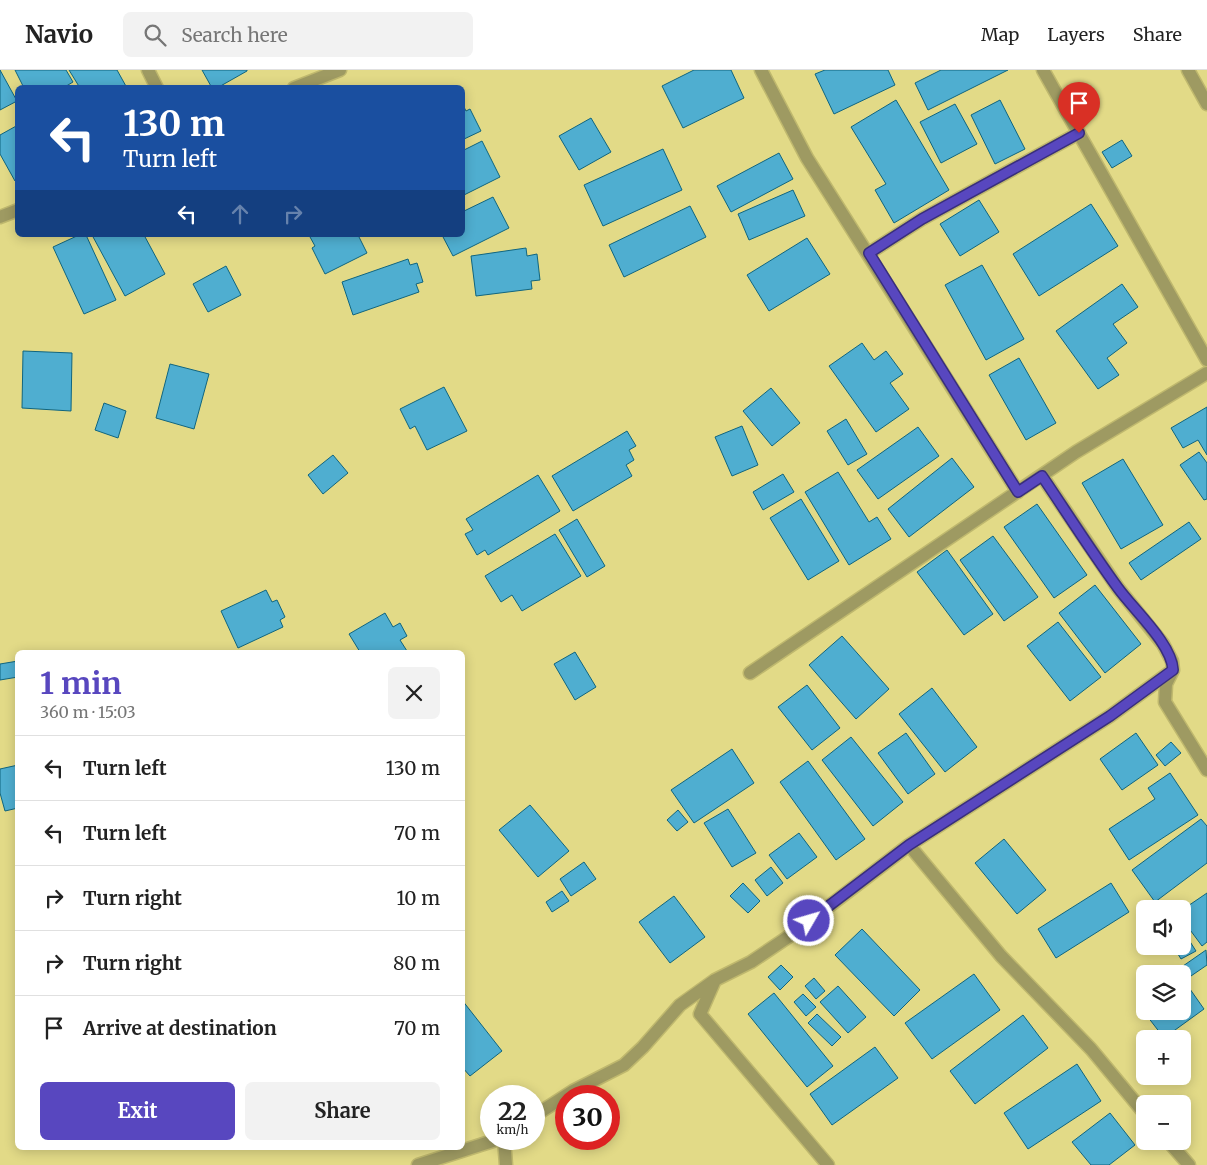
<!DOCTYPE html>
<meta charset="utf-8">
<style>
:root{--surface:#fff;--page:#f2f2f2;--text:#222;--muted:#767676;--line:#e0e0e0;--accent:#5847bf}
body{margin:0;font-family:Merriweather,serif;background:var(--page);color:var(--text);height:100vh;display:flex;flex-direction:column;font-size:19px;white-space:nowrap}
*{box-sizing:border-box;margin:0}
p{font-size:16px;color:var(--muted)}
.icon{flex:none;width:28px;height:28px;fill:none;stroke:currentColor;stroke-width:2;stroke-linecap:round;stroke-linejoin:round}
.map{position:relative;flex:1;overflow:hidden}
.drawer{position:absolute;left:15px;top:580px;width:450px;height:500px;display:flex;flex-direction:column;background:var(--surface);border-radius:8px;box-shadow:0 2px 12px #0003}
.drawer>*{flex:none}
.hud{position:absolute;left:15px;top:15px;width:450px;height:152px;border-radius:8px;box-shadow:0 2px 12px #0003;background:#1a4fa0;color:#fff;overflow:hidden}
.controls{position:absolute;left:1136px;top:830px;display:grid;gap:10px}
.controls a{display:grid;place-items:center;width:55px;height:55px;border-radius:8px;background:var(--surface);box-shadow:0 2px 12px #0003;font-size:25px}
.speed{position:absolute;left:480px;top:1015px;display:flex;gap:10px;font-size:25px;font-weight:700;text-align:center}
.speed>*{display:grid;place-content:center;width:65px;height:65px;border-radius:50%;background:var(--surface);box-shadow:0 2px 12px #0003;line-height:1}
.speed small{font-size:12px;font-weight:400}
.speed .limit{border:8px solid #d22;background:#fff;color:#111}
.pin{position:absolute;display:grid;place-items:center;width:42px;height:42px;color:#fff;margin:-51px -21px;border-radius:50% 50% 50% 0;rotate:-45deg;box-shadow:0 0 5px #0007}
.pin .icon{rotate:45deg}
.me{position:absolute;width:55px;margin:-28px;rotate:52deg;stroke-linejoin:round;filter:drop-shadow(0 0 4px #0008)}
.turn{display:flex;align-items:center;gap:18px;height:105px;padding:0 25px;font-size:22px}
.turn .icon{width:65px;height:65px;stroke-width:2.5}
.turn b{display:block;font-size:35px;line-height:42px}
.lanes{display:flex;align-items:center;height:48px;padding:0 25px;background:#0003;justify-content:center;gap:25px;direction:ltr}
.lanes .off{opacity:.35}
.round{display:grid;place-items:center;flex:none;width:52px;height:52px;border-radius:8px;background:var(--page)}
.summary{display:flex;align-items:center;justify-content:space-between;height:85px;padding:0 25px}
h1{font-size:30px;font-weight:700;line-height:38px;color:var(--accent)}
.cta{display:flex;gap:10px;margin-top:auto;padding:10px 25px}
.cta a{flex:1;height:58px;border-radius:8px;background:var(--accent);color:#fff;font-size:20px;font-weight:700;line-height:58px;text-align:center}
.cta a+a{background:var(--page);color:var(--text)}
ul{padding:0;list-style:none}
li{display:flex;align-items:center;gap:15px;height:65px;padding:0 25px;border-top:1px solid var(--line)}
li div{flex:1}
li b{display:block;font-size:19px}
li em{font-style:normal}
header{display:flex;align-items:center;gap:30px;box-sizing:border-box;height:70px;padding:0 25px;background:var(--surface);border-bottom:1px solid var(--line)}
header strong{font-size:24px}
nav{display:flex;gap:28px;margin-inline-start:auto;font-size:18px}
.search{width:350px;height:45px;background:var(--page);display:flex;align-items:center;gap:12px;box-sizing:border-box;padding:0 18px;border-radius:8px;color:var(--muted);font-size:19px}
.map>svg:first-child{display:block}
</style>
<header>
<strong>Navio</strong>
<div class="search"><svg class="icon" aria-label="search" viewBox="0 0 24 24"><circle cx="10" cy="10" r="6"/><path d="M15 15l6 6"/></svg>Search here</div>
<nav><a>Map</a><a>Layers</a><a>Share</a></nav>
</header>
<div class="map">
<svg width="1207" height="1095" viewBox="0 0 1207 1095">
<rect width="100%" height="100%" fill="#e2da87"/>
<path fill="#4faed0" stroke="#10657f" d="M0 0 17 31 0 40Z
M15 0H66L73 12 63 18H24Z
M69 0H117L127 18H80Z
M202 0H247V1L217 18H212Z
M694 0H731L744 28 683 58 662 16Z
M825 0H888L895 15 834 44 815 4Z
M941 0H1008L928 40 915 13Z
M896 30 949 120 894 153 875 120 886 114 851 57Z
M1000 30 1025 79 995 94 971 45Z
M462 33 466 41 470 39 481 61 462 70Z
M955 34 977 74 941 93 920 52Z
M591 48 611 82 579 100 559 66Z
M18 55V110L15 111 0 84V65Z
M1122 70 1132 86 1112 98 1102 82Z
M482 71 500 107 462 126V81Z
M663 79 682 120 603 156 584 115Z
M779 83 793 109 731 142 717 116Z
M793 120 805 146 749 170 738 144Z
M493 127 509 158 453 186 442 165H462V142Z
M979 130 999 162 960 186 940 154Z
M1091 134 1118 176 1039 226 1013 184Z
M690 136 706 167 624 207 609 175Z
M79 165H86L116 230 84 244 53 177Z
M92 165H144L165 204 125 226Z
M313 165H358L367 183 325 204 312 178 315 176 310 167Z
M807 168 830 204 769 241 747 205Z
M526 178 527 186 537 184 540 210 531 211 532 219 476 226 471 186Z
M408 189 410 195 417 193 423 212 416 214 419 222 353 245 342 212Z
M982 195 1024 269 986 290 945 215Z
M226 196 241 225 208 242 193 214Z
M1122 214 1138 237 1113 254 1127 273 1107 288 1119 305 1098 319 1056 261Z
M862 273 874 290 886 281 903 304 890 313 909 339 876 362 829 296Z
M23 281 72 283 71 341 22 338Z
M1019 288 1056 353 1026 370 989 305Z
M170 294 209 304 194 359 156 348Z
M444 317 467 361 427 380 415 356 410 359 400 339Z
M771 318 800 353 772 376 743 341Z
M104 333 126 341 118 368 95 360Z
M1207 337V385L1198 370 1183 378 1171 358Z
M846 349 867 384 848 395 827 361Z
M742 356 758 395 732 406 715 367Z
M918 357 939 386 878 429 857 400Z
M627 361 636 376 629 380 634 390 626 395 632 406 573 441 552 406Z
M1199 382 1207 393V429L1204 430 1180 395Z
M333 385 348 403 323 424 308 405Z
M952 388 974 417 909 467 888 439Z
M1123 389 1163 455 1121 479 1082 413Z
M838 402 869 452 877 447 891 469 849 495 805 422Z
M783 404 794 422 763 440 753 422Z
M538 405 560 441 488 485 485 480 477 485 465 464 473 460 466 449Z
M801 429 839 491 808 510 770 448Z
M1037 434 1087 505 1054 528 1004 457Z
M577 449 605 496 587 507 559 460Z
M1189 452 1201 469 1141 510 1129 493Z
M555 464 581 506 522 541 512 525 501 532 485 506Z
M993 466 1038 527 1004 551 960 490Z
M947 480 993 544 964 565 917 502Z
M1095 515 1141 574 1105 603 1059 543Z
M266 520 272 532 277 530 285 547 280 550 283 557 238 578 221 541Z
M385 543 393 557 400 553 407 566 400 570 407 581 360 582 349 564Z
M1058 552 1101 607 1070 631 1027 576Z
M842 566 889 619 856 649 809 595Z
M575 582 596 617 575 630 554 594Z
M18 591V607L0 610V594Z
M807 615 840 658 812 680 778 637Z
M932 618 977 677 945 702 899 644Z
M906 663 935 704 908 724 878 683Z
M1136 663 1158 695 1122 720 1100 689Z
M851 667 903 732 873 756 822 690Z
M1171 672 1181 683 1165 696 1156 685Z
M732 679 754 713 694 753 671 720Z
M808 691 865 769 836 790 780 712Z
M18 695V738L5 741 0 723V699Z
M1170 703 1198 745 1129 790 1109 759 1155 729 1148 718Z
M530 735 569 781 538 807 499 760Z
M728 739 756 783 732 797 704 753Z
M678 740 688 752 677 761 667 750Z
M1201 749 1207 756V793L1155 832 1132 800Z
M799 763 817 787 787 809 769 785Z
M1004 769 1046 820 1017 844 975 793Z
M584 792 596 809 571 826 560 809Z
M771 797 783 813 767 826 755 810Z
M743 813 760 831 748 843 730 826Z
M1111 813 1129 842 1056 888 1038 859Z
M562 821 569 831 552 842 546 832Z
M1207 823V872L1202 876 1182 849V840Z
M674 826 705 867 670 893 639 852Z
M862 859 920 920 894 946 835 885Z
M1182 859 1196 881 1181 889 1173 876H1182Z
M1206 880 1207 895 1191 906 1183 896Z
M781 895 793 907 780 920 768 907Z
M974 904 1000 940 932 989 905 953Z
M814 908 825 921 816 929 805 916Z
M1185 912 1204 939 1164 968 1144 942 1182 941V914Z
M838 916 866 947 848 963 820 932Z
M774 923 833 996 807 1017 748 944Z
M803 924 816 937 806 946 794 932Z
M462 930 502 981 470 1006 462 997Z
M817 944 841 967 832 976 808 953Z
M1023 945 1048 978 975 1034 950 1001Z
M875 977 898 1008 832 1055 810 1024Z
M1077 994 1101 1031 1028 1079 1004 1043Z
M1110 1043 1135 1075 1109 1095H1091L1072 1072Z"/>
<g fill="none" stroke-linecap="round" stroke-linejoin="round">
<defs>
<path id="minor" d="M148 0 157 18
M761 0 807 88 1018 422
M1043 0 1207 290
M1188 0 1207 34
M294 18 340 0
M0 147 18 140
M869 183 922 149 1079 63
M1042 406 1118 518 1163 574 1172 591 1173 600 1166 614 1165 632 1207 700
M750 603 1076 382 1207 303
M909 775 1001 886 1091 979 1145 1044
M715 910 700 944 828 1095
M534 1046 573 1021 624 995 643 977 680 935 715 910 751 892 794 863 909 775 1110 646 1173 600
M504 1069 506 1095
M1168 1071 1189 1095
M418 1095 499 1069"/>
</defs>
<use href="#minor" stroke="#bfb86e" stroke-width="15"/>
<use href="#minor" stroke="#9e9a62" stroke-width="12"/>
</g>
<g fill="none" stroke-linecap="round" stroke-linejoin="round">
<defs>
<path id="route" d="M809 851 909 775 1110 646 1173 600C1172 574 1133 539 1118 518 1091 481 1067 443 1042 406L1018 422 869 183 922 149 1079 63"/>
</defs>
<use href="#route" stroke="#392e7c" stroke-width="12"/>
<use href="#route" stroke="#5847bf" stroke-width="9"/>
</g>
</svg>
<div class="controls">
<a><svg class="icon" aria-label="sound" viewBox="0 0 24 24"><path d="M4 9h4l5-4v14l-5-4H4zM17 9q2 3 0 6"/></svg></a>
<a><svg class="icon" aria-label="layers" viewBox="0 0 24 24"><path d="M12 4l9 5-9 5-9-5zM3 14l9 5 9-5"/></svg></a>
<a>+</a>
<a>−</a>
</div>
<div class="speed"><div>22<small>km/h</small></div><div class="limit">30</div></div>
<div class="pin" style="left:1079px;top:63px;background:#d93025"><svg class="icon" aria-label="arrive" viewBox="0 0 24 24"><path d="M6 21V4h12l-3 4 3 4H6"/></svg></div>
<svg class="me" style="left:809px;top:851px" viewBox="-20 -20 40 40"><circle r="17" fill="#5847bf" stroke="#fff" stroke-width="3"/><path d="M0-11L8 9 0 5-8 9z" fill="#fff"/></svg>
<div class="hud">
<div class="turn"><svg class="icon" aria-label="left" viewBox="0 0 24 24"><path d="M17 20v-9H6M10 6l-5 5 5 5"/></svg><div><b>130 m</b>Turn left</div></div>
<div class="lanes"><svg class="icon" aria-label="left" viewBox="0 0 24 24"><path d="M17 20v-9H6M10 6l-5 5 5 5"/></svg><svg class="icon off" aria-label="ahead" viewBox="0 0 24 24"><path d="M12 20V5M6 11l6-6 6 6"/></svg><svg class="icon off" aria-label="right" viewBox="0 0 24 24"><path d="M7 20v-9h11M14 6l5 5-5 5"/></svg></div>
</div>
<section class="drawer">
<div class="summary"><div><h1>1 min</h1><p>360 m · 15:03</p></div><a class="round"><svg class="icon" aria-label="close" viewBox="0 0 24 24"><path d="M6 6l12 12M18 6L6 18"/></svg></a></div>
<ul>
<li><svg class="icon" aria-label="left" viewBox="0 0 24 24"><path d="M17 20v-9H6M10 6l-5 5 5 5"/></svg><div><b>Turn left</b></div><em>130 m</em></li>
<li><svg class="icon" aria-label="left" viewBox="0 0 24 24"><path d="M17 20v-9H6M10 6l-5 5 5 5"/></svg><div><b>Turn left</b></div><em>70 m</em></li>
<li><svg class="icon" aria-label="right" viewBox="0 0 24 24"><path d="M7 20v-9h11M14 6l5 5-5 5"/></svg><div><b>Turn right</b></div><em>10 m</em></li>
<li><svg class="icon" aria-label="right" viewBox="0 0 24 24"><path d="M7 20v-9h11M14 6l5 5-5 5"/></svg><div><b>Turn right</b></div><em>80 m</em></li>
<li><svg class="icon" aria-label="arrive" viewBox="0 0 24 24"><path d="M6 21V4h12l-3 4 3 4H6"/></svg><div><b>Arrive at destination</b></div><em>70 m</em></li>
</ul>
<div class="cta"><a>Exit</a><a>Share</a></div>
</section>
</div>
